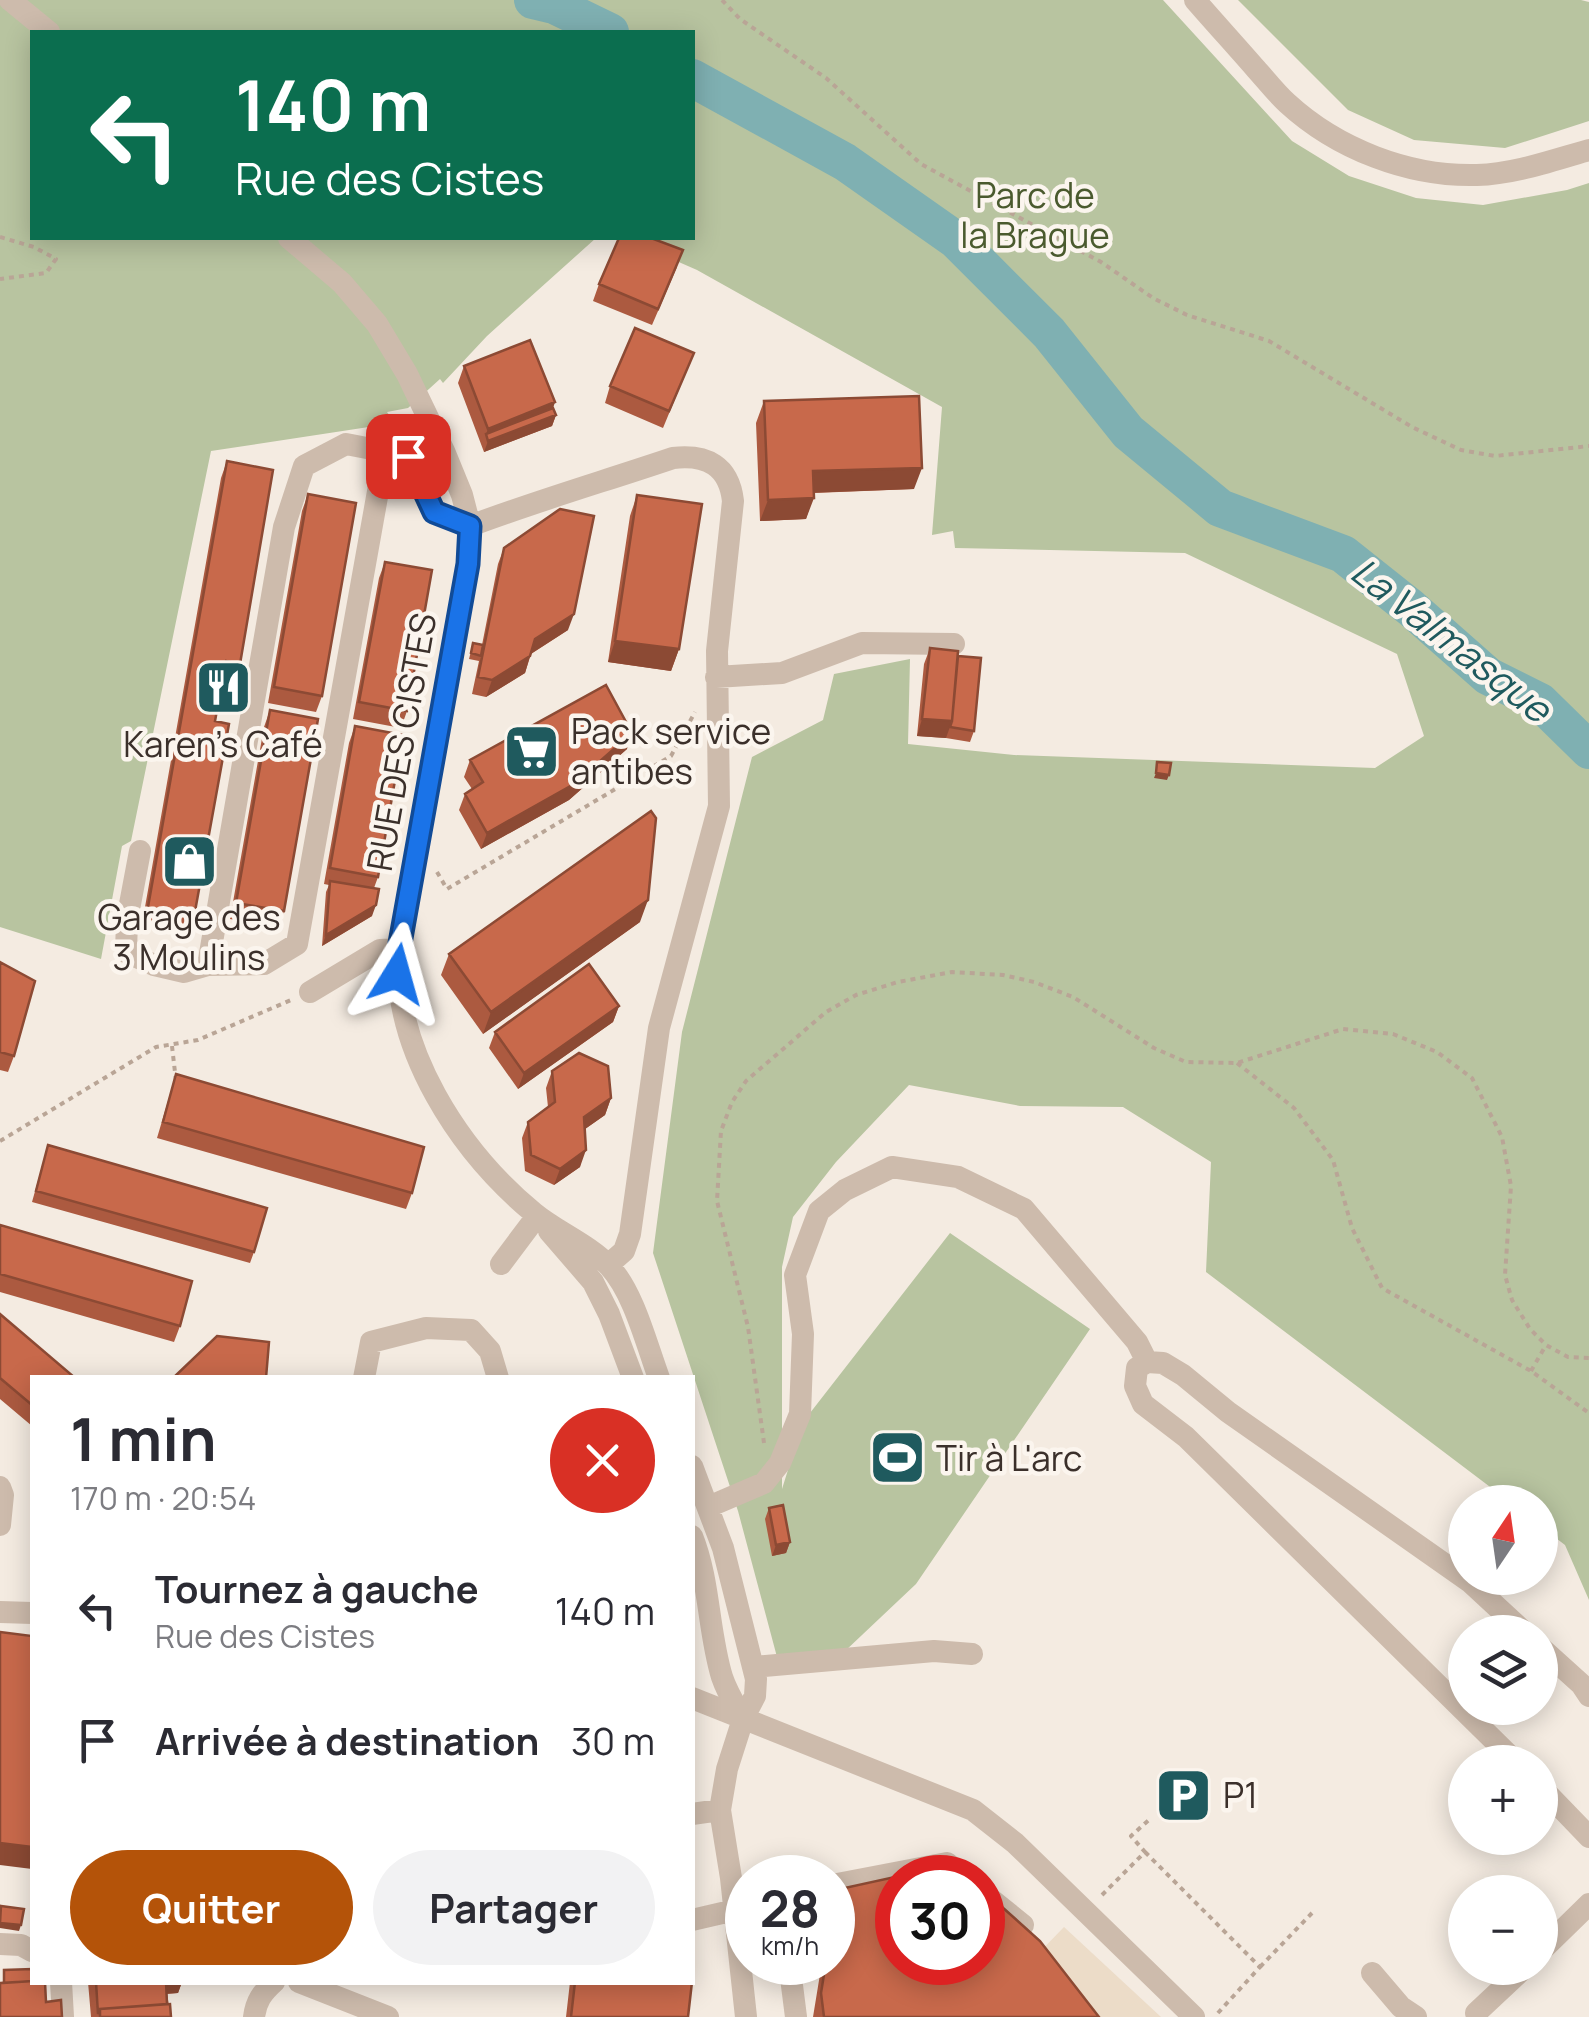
<!DOCTYPE html>
<html lang="fr">
<meta charset="utf-8">
<style>
:root{--surface:#fff;--page:#f2f2f3;--text:#2b2b33;--muted:#7c7c81;--accent:#b45309}
body{margin:0;font-family:Manrope,sans-serif;background:var(--page);color:var(--text);height:100vh;display:flex;flex-direction:column;font-size:38px;white-space:nowrap}
*{box-sizing:border-box;margin:0}
p{font-size:32px;color:var(--muted)}
.icon{flex:none;width:55px;height:55px;fill:none;stroke:currentColor;stroke-width:2;stroke-linecap:round;stroke-linejoin:round}
.map{position:relative;flex:1;overflow:hidden}
.side{position:absolute;left:30px;top:1375px;width:665px;height:610px;display:flex;flex-direction:column;background:var(--surface);border-radius:0px;box-shadow:0 5px 25px #0003}
.side>*{flex:none}
.guide{position:absolute;left:30px;top:30px;width:665px;height:210px;border-radius:0px;box-shadow:0 5px 25px #0003;background:#0b6e4f;color:#fff;overflow:hidden}
.needle{width:65px;rotate:13deg}
.buttons{position:absolute;left:1448px;top:1485px;display:grid;gap:20px}
.buttons a{display:grid;place-items:center;width:110px;height:110px;border-radius:50%;background:var(--surface);box-shadow:0 5px 25px #0003;font-size:50px}
.speed{position:absolute;left:725px;top:1855px;display:flex;gap:20px;font-size:50px;font-weight:700;text-align:center}
.speed>*{display:grid;place-content:center;width:130px;height:130px;border-radius:50%;background:var(--surface);box-shadow:0 5px 25px #0003;line-height:1}
.speed small{font-size:25px;font-weight:400}
.speed .limit{border:15px solid #d22;background:#fff;color:#111}
.pin{position:absolute;display:grid;place-items:center;width:85px;height:85px;color:#fff;margin:-42px;border-radius:20px;box-shadow:0 5px 15px #0006}
.me{position:absolute;width:110px;margin:-55px;rotate:8deg;stroke-linejoin:round;filter:drop-shadow(0 0 8px #0008)}
.turn{display:flex;align-items:center;gap:35px;height:210px;padding:0 40px;font-size:45px}
.turn .icon{width:130px;height:130px;stroke-width:2.5}
.turn b{display:block;font-size:70px;line-height:85px}
.round{display:grid;place-items:center;flex:none;width:105px;height:105px;border-radius:52px;background:var(--page)}
.head{display:flex;align-items:center;justify-content:space-between;height:170px;padding:0 40px}
h1{font-size:60px;font-weight:700;line-height:75px}
.cta{display:flex;gap:20px;margin-top:auto;padding:20px 40px}
.cta a{flex:1;height:115px;border-radius:60px;background:var(--accent);color:#fff;font-size:40px;font-weight:700;line-height:115px;text-align:center}
.cta a+a{background:var(--page);color:var(--text)}
ul{padding:0;list-style:none}
li{display:flex;align-items:center;gap:30px;height:130px;padding:0 40px}
li div{flex:1}
li b{display:block;font-size:38px}
li em{font-style:normal}
.map>svg:first-child{display:block}
</style>
<div class="map">
<svg width="1589" height="2017" viewBox="0 0 1589 2017">
<rect width="100%" height="100%" fill="#f4ebe1"/>
<path fill="#b8c4a0" d="M0 0H1163L1292 141 1349 176 1416 198 1483 205 1567 190 1589 183V1600L1565 1545 1540 1526V1502H1510L1206 1272 1211 1162 1123 1107 1020 1106 909 1085 836 1162 793 1217 782 1267V1489L803 1422 950 1233 1090 1329 916 1584 844 1652 777 1657 738 1511 653 1253 682 1032 752 757 823 720 834 674 910 659 908 744 1014 755 1375 768 1424 736 1397 654 1185 553 955 548 953 531 932 535 942 407 697 270 624 238H692V32H32V238H596L487 336 443 383 440 379 408 408 387 412 395 423 211 451 131 841 122 846 101 959 0 927Z
M1238 0H1581L1589 2V121L1505 148 1414 140 1348 110Z"/>
<path fill="#ecdcc8" d="M1064 1927 1161 2017H1081L1034 1958Z"/>
<g fill="none" stroke-linecap="round" stroke-linejoin="round">
<path stroke="#7fb0b2" stroke-width="38" d="M533 0 554 5 610 32
M692 78 845 162 956 240 1049 333 1128 432 1220 508 1343 554 1411 608 1488 676 1540 702 1589 750"/>
<path stroke="#b9a596" stroke-width="4" stroke-dasharray="5 5" stroke-linecap="butt" d="M722 0 740 19 826 78 921 164 1101 262 1153 298 1187 315 1269 341 1412 427 1461 450 1495 456 1589 446
M0 237 34 247 56 259 46 273 0 279
M437 872 447 889 671 756 695 712
M172 1046 176 1081
M1237 1063 1294 1108 1333 1160 1352 1228 1382 1288 1531 1371 1589 1413
M0 1141 156 1047 198 1040 291 1000
M1531 1371 1546 1345
M764 1443 748 1327 717 1201 721 1131 732 1102 746 1081 826 1012 856 995 898 982 952 972 1003 975 1034 982 1073 997 1154 1048 1186 1062 1237 1063 1343 1029 1393 1034 1437 1052 1472 1078 1502 1137 1511 1186 1505 1275 1512 1300 1530 1329 1546 1345 1568 1357 1589 1358
M1145 1852 1260 1967 1217 2014
M1102 1895 1145 1852 1131 1836 1151 1818
M1260 1967 1312 1913"/>
<path stroke="#cdbbac" stroke-width="22" d="M10 0 49 32
M1195 0C1215 23 1236 46 1256 69 1266 80 1276 93 1287 103 1337 149 1409 177 1477 175 1515 174 1553 160 1589 150
M289 238 342 283 377 324 407 374 444 451 462 495 470 526 468 564 399 949C391 1048 460 1152 534 1213 557 1232 588 1244 609 1266 634 1293 646 1343 659 1378
M470 526C536 501 605 481 673 458 707 454 729 466 733 501L717 651 719 806 659 1028 630 1234 624 1251 608 1265
M716 677 782 673 862 643 954 644
M140 851 127 920 126 952 154 965 184 972 208 965 284 527 304 466 346 444 408 456 434 512 470 526
M208 965 264 964 297 944 382 469 395 454
M310 992 380 950 399 949
M549 1231 593 1282 609 1314 633 1378
M501 1264 537 1216
M364 1378 371 1342 426 1328 471 1330 490 1351 498 1378
M692 1466 723 1548 756 1679 755 1696 743 1719 727 1769 720 1810 731 1878 746 2017
M0 1487 3 1495 0 1525
M708 1507 764 1483 780 1463 800 1414 803 1334 795 1275 819 1211 845 1190 892 1167 958 1177 1024 1209 1137 1342 1147 1362
M692 1536C710 1581 708 1631 722 1677 727 1692 735 1705 743 1719
M0 1612 32 1613
M1540 1647 1581 1684 1589 1696
M754 1667 934 1651 972 1654
M692 1698 973 1810 1015 1843 1194 2017
M1516 1762 1186 1437 1143 1404 1135 1386 1137 1368 1147 1362 1163 1363 1183 1375 1228 1412 1470 1582 1524 1632
M1540 1786 1589 1837
M692 1814 720 1810
M832 1885 947 1863 965 1878
M982 1892 1023 1925
M692 1920 748 1907
M0 1944 21 1945 32 1951
M1540 1952 1589 1904
M789 1962 796 2017
M1372 1973 1401 2007 1416 2017
M61 1982 63 2017
M299 1982 388 2017
M1476 2013 1524 1968
M254 2017C256 2001 262 1993 274 1982"/>
</g>
<path fill="#ac5a40" d="M677 267 652 325 593 301 599 284Z
M694 353 663 428 605 403 610 386Z
M464 366 553 408 556 415 552 426 484 452 458 383Z
M764 401 914 489 814 493 806 519 760 521 756 423Z
M227 461 240 664 234 680 223 678 215 721 194 917 188 933 142 924 221 478Z
M308 494 322 696 316 712 268 703 302 511Z
M637 495 679 649 671 671 608 662 630 516Z
M504 548 568 630 531 654 525 673 486 697 472 694 479 661 469 659 473 643 482 645 498 564Z
M385 562 407 711 401 728 353 719 379 578Z
M930 648 958 656 974 731 970 742 946 738 917 736 924 664Z
M270 710 284 911 278 928 230 919 264 727Z
M355 726 378 877 374 888 372 916 322 946 326 892 329 885 324 884 349 743Z
M627 749 569 800 481 849 459 810 465 794 472 789 464 777 470 760Z
M640 922 483 1034 441 975 449 954Z
M0 962 14 1056 8 1072 0 1070Z
M619 1006 613 1022 518 1089 489 1048 495 1032Z
M552 1071 611 1098 605 1115 585 1129 580 1167 554 1185 525 1171 522 1138 528 1122 548 1107 546 1088Z
M176 1074 412 1193 406 1209 157 1138Z
M48 1145 254 1252 250 1263 32 1202Z
M0 1225 180 1326 174 1342 0 1292Z
M0 1314 32 1378V1426L0 1399Z
M769 1508 790 1542 786 1553 772 1556 765 1519Z
M840 1889 1099 2017H813L822 1962H832V1909Z
M88 1982H182L178 1993 167 1994 171 2017H91Z
M570 1982H692L688 2017H566Z"/>
<path fill="#8c4a34" d="M555 402 550 418 556 415 552 426 484 452 488 441 486 434 488 429Z
M922 468 914 489 805 493 813 471Z
M814 498 806 519 760 521 768 500Z
M574 614 568 630 529 655 535 639Z
M615 641 679 649 671 671 608 662Z
M530 656 525 673 486 697 492 680Z
M922 719 952 721 946 738 917 736Z
M632 733 627 749 569 800 481 849 487 833Z
M1156 773 1169 775 1167 780 1154 778Z
M648 900 640 922 483 1034 491 1012Z
M376 905 372 916 322 946 326 935Z
M619 1006 613 1022 518 1089 524 1073Z
M611 1098 605 1115 578 1134 584 1117Z
M586 1150 580 1167 554 1185 560 1169Z
M790 1542 786 1553 772 1556 776 1545Z
M0 1843 32 1847V1869L0 1865Z
M0 1923 21 1925 19 1931 0 1928Z
M164 1982H182L178 1993 159 1994Z"/>
<path fill="#c8694b" stroke="#8c4a34" stroke-width="2.5" d="M619 238H651L683 250 658 309 599 284Z
M635 328 694 353 669 411 610 386Z
M530 340 555 402 488 429 464 366Z
M919 396 922 468 813 471 814 498 768 500 764 401Z
M553 408 556 415 488 441 486 434Z
M227 461 273 470 240 664 226 661 215 721 229 724 194 917 148 907Z
M308 494 356 503 322 696 274 687Z
M637 495 702 504 679 649 615 641Z
M560 509 594 516 574 614 535 639 530 656 492 680 478 677 504 548Z
M385 562 432 570 407 711 359 702Z
M473 643 483 645 481 656 471 653Z
M930 648 958 651 952 721 922 719Z
M958 656 981 658 974 731 950 727 952 721Z
M606 685 632 733 574 784 487 833 465 794 483 782 470 760Z
M270 710 318 719 284 911 236 903Z
M355 726 403 735 378 877 330 868Z
M1157 762 1171 763 1169 775 1156 773Z
M651 811 656 818 648 900 491 1012 449 954Z
M330 881 379 889 376 905 326 935Z
M0 962 35 981 14 1056 0 1052Z
M589 964 619 1006 524 1073 495 1032Z
M579 1053 608 1066 611 1098 584 1117 586 1150 560 1169 531 1155 528 1122 555 1102 552 1071Z
M176 1074 424 1147 412 1193 163 1122Z
M48 1145 267 1208 254 1252 36 1191Z
M0 1225 192 1281 180 1326 0 1274Z
M0 1314 74 1377V1378H32V1405L0 1378Z
M217 1336 269 1342 266 1378H173Z
M783 1505 790 1542 776 1545 769 1508Z
M0 1632 32 1636V1847L0 1843Z
M954 1864 970 1878H898V1962H982V1889L1040 1941 1099 2017H824L821 1993 826 1962H832V1928L840 1889Z
M1 1906 24 1909 21 1925 0 1923Z
M32 1969V1981L4 1983V1970Z
M32 1981V1982H45L46 2002 61 2000 62 2017H0V1983Z
M96 1982H166L167 2004 100 2009 98 2014Z
M575 1982H692L688 2017H571Z
M170 2004 171 2017H100V2009Z"/>
<g fill="none" stroke-linecap="round" stroke-linejoin="round">
<defs>
<path id="route" d="M397 974 399 949 468 564 470 526 434 512 408 456"/>
</defs>
<use href="#route" stroke="#114b97" stroke-width="25"/>
<use href="#route" stroke="#1a73e8" stroke-width="18"/>
</g>
<defs>
<symbol id="restaurant-square" viewBox="-11 -11 22 22"><rect x="-9" y="-9" width="18" height="18" rx="4" fill="#1f5a5e" stroke="#fbf5ee"/><path d="M-5-6h1v4h1v-4h1v4h1v-4h1v5L-1.5 .5V6h-2V.5L-5-1ZM5-6V6H3V1.5H1.5Q1.5-4 5-6Z" fill="#fff"/></symbol>
<symbol id="supermarket-square" viewBox="-11 -11 22 22"><rect x="-9" y="-9" width="18" height="18" rx="4" fill="#1f5a5e" stroke="#fbf5ee"/><path d="M-6-5.5h2.5l.6 2H6L4.5 2H-2.5L-4.4-4H-6ZM-1.5 3.2a1.3 1.3 0 1 0 .1 0ZM3 3.2a1.3 1.3 0 1 0 .1 0Z" fill="#fff"/></symbol>
<symbol id="shop-square" viewBox="-11 -11 22 22"><rect x="-9" y="-9" width="18" height="18" rx="4" fill="#1f5a5e" stroke="#fbf5ee"/><path d="M-5-2.5h2.3a2.7 3.5 0 0 1 5.4 0H5L5.5 6h-11ZM-1.5-2.5h3a1.5 2.3 0 0 0-3 0Z" fill="#fff"/></symbol>
<symbol id="stadium-square" viewBox="-11 -11 22 22"><rect x="-9" y="-9" width="18" height="18" rx="4" fill="#1f5a5e" stroke="#fbf5ee"/><path d="M0-5a6.5 5 0 1 0 0 10a6.5 5 0 1 0 0-10ZM-3.5-1.8h7v3.6h-7Z" fill="#fff"/></symbol>
<symbol id="parking-square" viewBox="-11 -11 22 22"><rect x="-9" y="-9" width="18" height="18" rx="4" fill="#1f5a5e" stroke="#fbf5ee"/><path d="M-3.5-5.5H1a3.5 3.5 0 0 1 0 7H-1V5.5H-3.5ZM-1-3.4V-.6H.8a1.4 1.4 0 0 0 0-2.8Z" fill="#fff"/></symbol>
</defs>
<g fill-rule="evenodd">
<use href="#restaurant-square" x="192" y="656" width="63" height="63"/>
<use href="#supermarket-square" x="500" y="720" width="63" height="63"/>
<use href="#shop-square" x="158" y="830" width="63" height="63"/>
<use href="#stadium-square" x="866" y="1426" width="63" height="63"/>
<use href="#parking-square" x="1152" y="1764" width="63" height="63"/>
</g>
<g text-anchor="middle" dominant-baseline="central" stroke-width="9" stroke-linejoin="round" paint-order="stroke">
<g font-size="35" fill="#4a5a2e" stroke="#fbf5ee">
<text x="1035" y="195">Parc de<tspan x="1035" dy="40">la Brague</tspan></text>
</g>
<g font-size="35" fill="#3b302b" stroke="#fbf5ee" text-anchor="start">
<text x="571" y="731">Pack service<tspan x="571" dy="40">antibes</tspan></text>
<text x="223" y="744" text-anchor="middle">Karen's Café</text>
<text x="189" y="917" text-anchor="middle">Garage des<tspan x="189" dy="40">3 Moulins</tspan></text>
<text x="936" y="1458">Tir à L'arc</text>
<text x="1223" y="1795">P1</text>
</g>
<g font-size="35" fill="#3b302b" stroke="#fbf5ee">
<text transform="translate(401 742) rotate(-80)">RUE DES CISTES</text>
</g>
<g font-size="38" font-style="italic" fill="#1f5a5e" stroke="#fbf5ee">
<text transform="translate(1452 639) rotate(38)">La Valmasque</text>
</g>
</g>
</svg>
<div class="buttons">
<a><svg class="needle" viewBox="-14 -14 28 28"><path d="M0-13l5 13h-10z" fill="#e53935"/><path d="M0 13l5-13h-10z" fill="#7c7c81"/></svg></a>
<a><svg class="icon" aria-label="layers" viewBox="0 0 24 24"><path d="M12 4l9 5-9 5-9-5zM3 14l9 5 9-5"/></svg></a>
<a>+</a>
<a>−</a>
</div>
<div class="speed"><div>28<small>km/h</small></div><div class="limit">30</div></div>
<div class="pin" style="left:408px;top:456px;background:#d93025"><svg class="icon" aria-label="arrive" viewBox="0 0 24 24"><path d="M6 21V4h12l-3 4 3 4H6"/></svg></div>
<svg class="me" style="left:397px;top:974px" viewBox="-20 -20 40 40"><path d="M0-17L14 15 0 8-14 15z" fill="#1a73e8" stroke="#fff" stroke-width="4"/></svg>
<div class="guide">
<div class="turn"><svg class="icon" aria-label="left" viewBox="0 0 24 24"><path d="M17 20v-9H6M10 6l-5 5 5 5"/></svg><div><b>140 m</b>Rue des Cistes</div></div>
</div>
<section class="side">
<div class="head"><div><h1>1 min</h1><p>170 m · 20:54</p></div><a class="round" style="background:#d93025;color:#fff"><svg class="icon" aria-label="close" viewBox="0 0 24 24"><path d="M6 6l12 12M18 6L6 18"/></svg></a></div>
<ul>
<li><svg class="icon" aria-label="left" viewBox="0 0 24 24"><path d="M17 20v-9H6M10 6l-5 5 5 5"/></svg><div><b>Tournez à gauche</b><p>Rue des Cistes</p></div><em>140 m</em></li>
<li><svg class="icon" aria-label="arrive" viewBox="0 0 24 24"><path d="M6 21V4h12l-3 4 3 4H6"/></svg><div><b>Arrivée à destination</b></div><em>30 m</em></li>
</ul>
<div class="cta"><a>Quitter</a><a>Partager</a></div>
</section>
</div>
